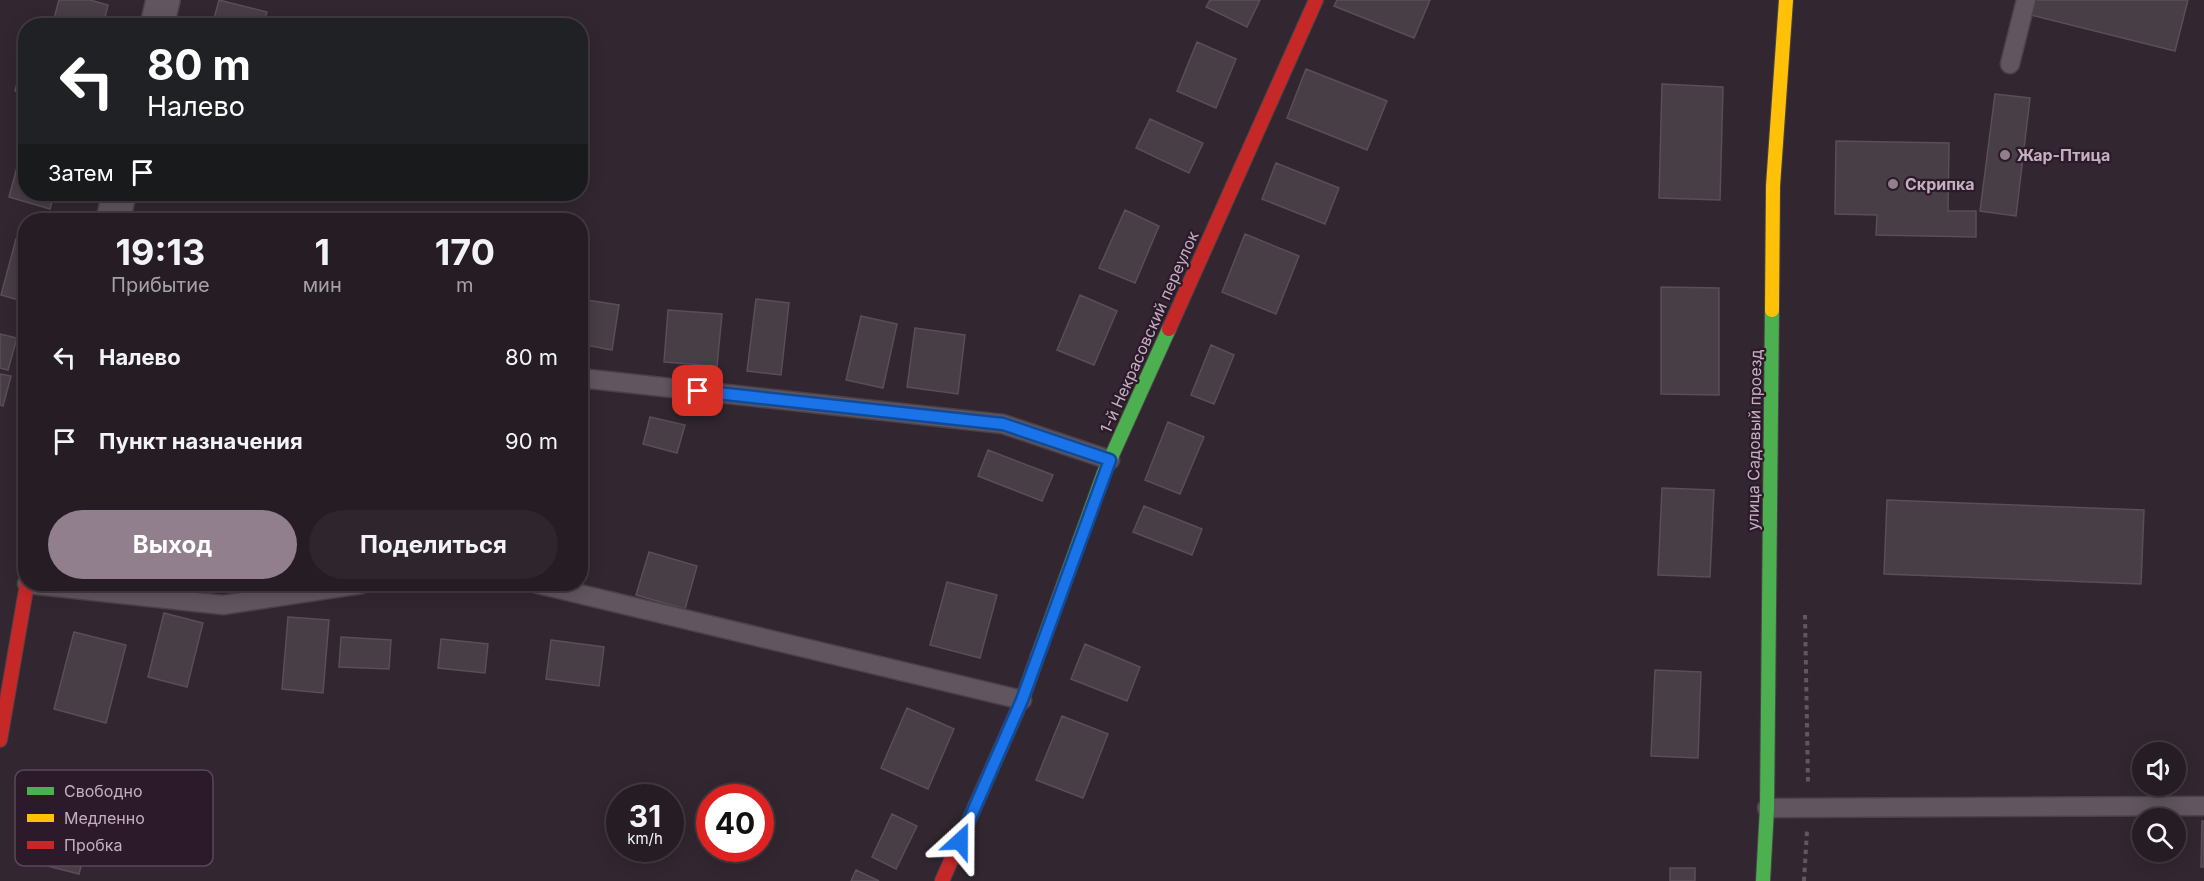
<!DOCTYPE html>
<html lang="ru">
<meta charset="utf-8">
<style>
:root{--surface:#261d24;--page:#2e262c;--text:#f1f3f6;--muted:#a4a2a6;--line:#423b41;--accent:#917f8e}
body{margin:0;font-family:Inter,sans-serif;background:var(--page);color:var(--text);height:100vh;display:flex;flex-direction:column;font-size:22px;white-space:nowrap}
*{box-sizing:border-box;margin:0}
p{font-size:20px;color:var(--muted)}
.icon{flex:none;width:33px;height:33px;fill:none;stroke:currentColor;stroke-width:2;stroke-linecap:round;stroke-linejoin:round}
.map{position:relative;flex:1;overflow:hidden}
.sheet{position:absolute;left:18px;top:213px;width:570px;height:378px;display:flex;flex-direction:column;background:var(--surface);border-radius:24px;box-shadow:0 3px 15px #0003,0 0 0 2px var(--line)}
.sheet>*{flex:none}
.guide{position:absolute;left:18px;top:18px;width:570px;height:183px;border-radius:24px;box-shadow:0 3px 15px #0003,0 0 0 2px var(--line);background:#202124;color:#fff;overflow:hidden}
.buttons{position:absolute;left:2132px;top:742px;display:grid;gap:12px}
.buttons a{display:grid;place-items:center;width:54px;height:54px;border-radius:50%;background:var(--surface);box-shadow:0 3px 15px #0003,0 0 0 2px var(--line);font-size:30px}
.speed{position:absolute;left:606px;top:784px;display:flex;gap:12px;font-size:30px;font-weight:700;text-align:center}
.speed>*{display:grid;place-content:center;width:78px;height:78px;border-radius:50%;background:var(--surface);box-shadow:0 3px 15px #0003,0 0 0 2px var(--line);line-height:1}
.speed small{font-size:15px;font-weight:400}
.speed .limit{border:9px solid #d22;background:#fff;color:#111}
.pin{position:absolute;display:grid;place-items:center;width:51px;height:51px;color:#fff;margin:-26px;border-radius:12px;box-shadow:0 3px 9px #0006}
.me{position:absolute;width:66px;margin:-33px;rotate:24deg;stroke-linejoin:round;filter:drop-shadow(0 0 4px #0008)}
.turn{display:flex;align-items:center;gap:21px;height:126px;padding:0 30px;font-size:27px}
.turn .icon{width:78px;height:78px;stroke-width:2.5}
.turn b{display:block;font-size:42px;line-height:51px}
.then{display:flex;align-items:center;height:57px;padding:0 30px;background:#0003;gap:12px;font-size:22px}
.eta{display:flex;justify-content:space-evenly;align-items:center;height:102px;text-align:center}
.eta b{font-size:36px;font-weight:700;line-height:42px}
.cta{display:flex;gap:12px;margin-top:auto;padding:12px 30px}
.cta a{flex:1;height:69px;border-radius:36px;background:var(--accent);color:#fff;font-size:24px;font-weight:700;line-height:69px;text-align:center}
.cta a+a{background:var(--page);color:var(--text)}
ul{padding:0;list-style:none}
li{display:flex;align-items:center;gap:18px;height:84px;padding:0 30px}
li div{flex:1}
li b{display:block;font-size:22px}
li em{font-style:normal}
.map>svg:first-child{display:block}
</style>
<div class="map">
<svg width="2204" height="881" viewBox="0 0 2204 881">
<rect width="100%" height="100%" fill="#322730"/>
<path fill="#483e46" stroke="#5a4e58" stroke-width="1.5" d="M59 0H90L108 5 103 26H67L53 22Z
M219 0 267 12 263 26H212Z
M1210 0H1260L1247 27 1206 7Z
M1337 0H1430L1414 38 1334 6Z
M2035 0H2188L2175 51 2031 15Z
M1197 42 1236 59 1216 108 1177 91Z
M22 63H26V94L15 91Z
M1306 69 1387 101 1367 150 1287 118Z
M1662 84 1723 87 1720 200 1659 198Z
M1995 94 2030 98 2016 216 1980 211Z
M1150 119 1203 143 1189 173 1136 148Z
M1836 141 1949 143 1948 211H1976V237L1876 235 1877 215 1835 214Z
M21 152 26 153V194H54L50 209 9 197Z
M1276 163 1339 188 1325 224 1262 199Z
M193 194H225L222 202Z
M1125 210 1159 226 1135 283 1099 268Z
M1245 234 1299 256 1276 314 1222 292Z
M16 239 26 242V290L22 301 1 295Z
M1661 287 1719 288V395L1661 394Z
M1080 295 1117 311 1094 365 1057 350Z
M580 299 619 305 612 350 580 344Z
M756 299 789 303 781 375 747 371Z
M668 310 722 314 717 366 664 362Z
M861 316 897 324 883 388 846 380Z
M915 328 965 335 958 394 907 387Z
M0 334 17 338 8 370 0 368Z
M1211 345 1234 355 1214 404 1191 395Z
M0 374 11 376 3 406 0 405Z
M650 417 685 425 677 453 643 444Z
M1168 422 1204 437 1180 494 1145 480Z
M988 450 1053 475 1042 501 978 476Z
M1662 488 1714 490 1710 577 1658 575Z
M1887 500 2144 510 2141 584 1884 574Z
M1144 506 1202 529 1192 555 1133 532Z
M649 552 697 566 685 609 636 595Z
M947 582 997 595 980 658 930 645Z
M164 613 203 623 187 687 148 677Z
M288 617 329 620 323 693 282 689Z
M74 632 126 645 106 723 54 709Z
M341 637 391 640 389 669 339 667Z
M441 639 488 644 485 673 438 668Z
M551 640 604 647 599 686 546 679Z
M1085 644 1140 667 1127 701 1071 679Z
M1655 670 1701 672 1698 758 1651 756Z
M907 708 954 729 928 789 881 768Z
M1062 716 1108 734 1083 798 1036 780Z
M47 788 98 801 79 874 28 861Z
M892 814 917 826 896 869 872 857Z
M2202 821H2204V867H2201Z
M1670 868H1695V881H1670Z
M856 870 879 881H851Z"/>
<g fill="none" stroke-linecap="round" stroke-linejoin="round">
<defs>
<path id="lane" d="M2010 64 2026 0
M580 378 1003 424 1110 460
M27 584 223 605 362 584
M538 584 1022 700
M1767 808 2204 806"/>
<path id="street" d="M157 26 163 0
M113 220 119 194"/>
<path id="fast" d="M1037 658 1104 473 1169 329
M1763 881 1767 808 1772 310"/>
<path id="slow" d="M1772 310 1773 186 1786 0"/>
<path id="jam" d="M1169 329 1316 0
M0 740 27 584
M942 881 1022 700 1037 658"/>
</defs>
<use href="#lane" stroke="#4b4249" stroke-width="21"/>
<use href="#street" stroke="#4b4249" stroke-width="36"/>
<use href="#fast" stroke="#4b4249" stroke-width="16"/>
<use href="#slow" stroke="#4b4249" stroke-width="16"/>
<use href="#jam" stroke="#4b4249" stroke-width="16"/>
<path stroke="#615760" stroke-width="4" stroke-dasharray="4.5 4.5" stroke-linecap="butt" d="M1805 615 1808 782
M1804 881 1807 831"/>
<use href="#lane" stroke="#61565f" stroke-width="18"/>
<use href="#street" stroke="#61565f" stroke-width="33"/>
<use href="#fast" stroke="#4caf50" stroke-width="14"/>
<use href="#slow" stroke="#ffc107" stroke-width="14"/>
<use href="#jam" stroke="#c62828" stroke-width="14"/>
</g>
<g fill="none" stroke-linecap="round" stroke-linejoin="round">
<defs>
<path id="route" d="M698 391 1003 424 1110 460 1022 700 960 841"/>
</defs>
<use href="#route" stroke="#114b97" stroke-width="15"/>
<use href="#route" stroke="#1a73e8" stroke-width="10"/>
</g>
<g fill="#917f8e" stroke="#2c1a2a" stroke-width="2">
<circle cx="2005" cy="155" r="6"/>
<circle cx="1893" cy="184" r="6"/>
</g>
<g text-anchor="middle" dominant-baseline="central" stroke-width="4.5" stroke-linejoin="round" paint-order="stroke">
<g font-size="16" font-weight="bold" fill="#c4afc1" stroke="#2c1a2a" text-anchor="start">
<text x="2017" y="155">Жар-Птица</text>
<text x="1905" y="184">Скрипка</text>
</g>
<g font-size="16" fill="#c4afc1" stroke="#2c1a2a">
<text transform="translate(1149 332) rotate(-66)">1-й Некрасовский переулок</text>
<text transform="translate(1754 440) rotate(-89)">улица Садовый проезд</text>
</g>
</g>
<rect x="15" y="770" width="198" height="96" rx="9" fill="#2c1a2a" stroke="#5a4757" stroke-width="1.5"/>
<rect x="27" y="787" width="27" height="8" fill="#4caf50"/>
<rect x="27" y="814" width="27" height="8" fill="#ffc107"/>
<rect x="27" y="841" width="27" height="8" fill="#c62828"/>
<g font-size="16" fill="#c4afc1">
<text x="64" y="797">Свободно</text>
<text x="64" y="824">Медленно</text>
<text x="64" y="851">Пробка</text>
</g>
</svg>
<div class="buttons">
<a><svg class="icon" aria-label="sound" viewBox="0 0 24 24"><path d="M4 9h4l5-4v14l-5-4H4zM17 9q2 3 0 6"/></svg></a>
<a><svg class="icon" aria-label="search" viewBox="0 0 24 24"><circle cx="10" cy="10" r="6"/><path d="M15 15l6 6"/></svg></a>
</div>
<div class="speed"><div>31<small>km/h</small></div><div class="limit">40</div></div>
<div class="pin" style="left:698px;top:391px;background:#d93025"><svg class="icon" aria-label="arrive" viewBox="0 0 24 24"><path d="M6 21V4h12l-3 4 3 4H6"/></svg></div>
<svg class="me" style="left:960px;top:841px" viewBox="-20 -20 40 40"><path d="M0-17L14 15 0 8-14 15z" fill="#1a73e8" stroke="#fff" stroke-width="4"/></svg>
<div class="guide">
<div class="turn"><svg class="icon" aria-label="left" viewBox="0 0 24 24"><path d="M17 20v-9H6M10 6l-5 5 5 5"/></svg><div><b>80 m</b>Налево</div></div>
<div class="then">Затем<svg class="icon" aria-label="arrive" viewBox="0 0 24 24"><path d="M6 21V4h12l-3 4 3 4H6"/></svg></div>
</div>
<section class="sheet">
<div class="eta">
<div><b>19:13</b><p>Прибытие</p></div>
<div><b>1</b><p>мин</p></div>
<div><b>170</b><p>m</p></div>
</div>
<ul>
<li><svg class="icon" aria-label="left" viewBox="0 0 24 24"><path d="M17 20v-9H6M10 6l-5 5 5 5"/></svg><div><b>Налево</b></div><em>80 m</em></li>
<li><svg class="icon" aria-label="arrive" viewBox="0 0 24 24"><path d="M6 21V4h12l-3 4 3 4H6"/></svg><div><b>Пункт назначения</b></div><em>90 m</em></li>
</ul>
<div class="cta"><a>Выход</a><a>Поделиться</a></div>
</section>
</div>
